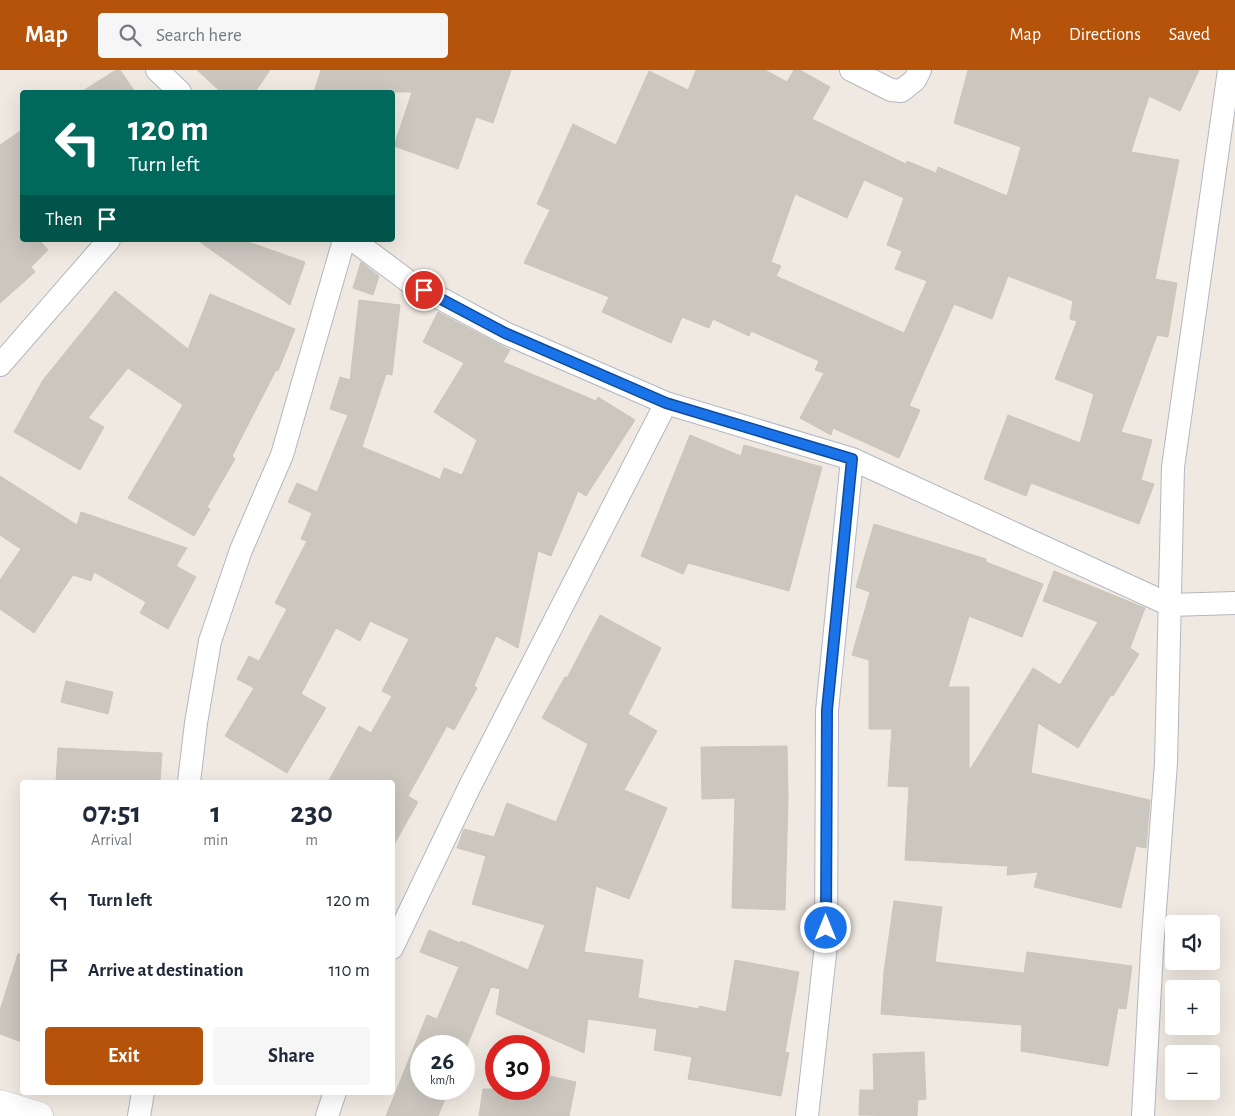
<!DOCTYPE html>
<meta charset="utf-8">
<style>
:root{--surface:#fff;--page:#f6f6f7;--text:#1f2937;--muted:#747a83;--accent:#b45309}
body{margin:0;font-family:"Alegreya Sans",sans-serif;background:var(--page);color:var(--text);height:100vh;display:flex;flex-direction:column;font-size:19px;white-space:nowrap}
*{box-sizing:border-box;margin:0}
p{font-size:16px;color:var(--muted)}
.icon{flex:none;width:28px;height:28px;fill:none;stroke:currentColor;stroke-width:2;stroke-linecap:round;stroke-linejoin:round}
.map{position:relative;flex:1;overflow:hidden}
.sheet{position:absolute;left:20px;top:710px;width:375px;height:315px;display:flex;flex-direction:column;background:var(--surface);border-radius:5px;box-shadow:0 5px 20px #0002}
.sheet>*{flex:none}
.guide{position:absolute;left:20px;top:20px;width:375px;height:152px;border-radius:5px;box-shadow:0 5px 20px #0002;background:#00695c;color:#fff;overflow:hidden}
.tools{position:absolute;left:1165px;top:845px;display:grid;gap:10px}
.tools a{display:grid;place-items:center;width:55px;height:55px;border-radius:5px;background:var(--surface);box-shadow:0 5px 20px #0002;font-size:25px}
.speed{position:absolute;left:410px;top:965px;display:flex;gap:10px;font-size:25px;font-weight:700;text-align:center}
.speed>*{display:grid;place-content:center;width:65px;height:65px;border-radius:50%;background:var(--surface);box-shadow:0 5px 20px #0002;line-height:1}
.speed small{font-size:12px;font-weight:400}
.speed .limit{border:8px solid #d22;background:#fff;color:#111}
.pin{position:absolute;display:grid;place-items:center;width:42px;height:42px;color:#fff;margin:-21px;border:2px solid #fff;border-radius:50%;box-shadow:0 1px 5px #0007}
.me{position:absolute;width:55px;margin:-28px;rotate:0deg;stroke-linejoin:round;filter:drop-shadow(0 0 4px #0008)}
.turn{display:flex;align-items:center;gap:18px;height:105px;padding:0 25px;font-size:22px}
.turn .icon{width:65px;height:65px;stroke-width:2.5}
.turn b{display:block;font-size:35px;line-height:42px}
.then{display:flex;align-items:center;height:48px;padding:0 25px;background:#0003;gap:10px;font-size:19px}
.eta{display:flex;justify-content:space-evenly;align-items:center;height:85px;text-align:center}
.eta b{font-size:30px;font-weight:700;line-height:35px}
.action{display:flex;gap:10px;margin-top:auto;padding:10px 25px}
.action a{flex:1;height:58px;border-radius:5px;background:var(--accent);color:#fff;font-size:20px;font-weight:700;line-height:58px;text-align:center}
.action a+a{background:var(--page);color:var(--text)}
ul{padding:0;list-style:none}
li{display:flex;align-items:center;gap:15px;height:70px;padding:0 25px}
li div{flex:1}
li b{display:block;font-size:19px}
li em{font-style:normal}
header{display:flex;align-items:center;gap:30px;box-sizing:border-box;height:70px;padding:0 25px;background:var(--accent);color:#fff}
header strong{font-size:24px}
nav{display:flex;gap:28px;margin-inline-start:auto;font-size:18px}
.search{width:350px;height:45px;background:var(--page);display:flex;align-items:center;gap:12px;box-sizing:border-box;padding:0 18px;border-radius:5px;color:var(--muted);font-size:19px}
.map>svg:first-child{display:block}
</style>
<header>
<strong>Map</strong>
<div class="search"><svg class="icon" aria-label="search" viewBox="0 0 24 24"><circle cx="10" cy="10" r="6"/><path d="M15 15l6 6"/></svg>Search here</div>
<nav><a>Map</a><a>Directions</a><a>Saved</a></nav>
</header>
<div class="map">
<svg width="1235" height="1046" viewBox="0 0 1235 1046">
<rect width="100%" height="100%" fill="#efe9e1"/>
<path fill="#cbc7bf" stroke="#cbc5ba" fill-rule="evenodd" d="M116 0H120L135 22H81Z
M197 0H270L255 22H221Z
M321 0H511L493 53 476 47 458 99 394 76 412 22H314Z
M696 0H765L787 12 794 0H800L830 17 812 49 906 94 907 91 936 103 938 97 1007 126 1021 77 954 53 968 0H1199L1180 41 1149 26 1131 82 1179 90 1155 209 1177 213 1168 267 1157 265 1121 362 1152 370 1141 410 1154 414 1139 454 1031 413 1026 426 984 409 1008 345 1080 373 1094 324 1055 309 1077 251 1070 249 1073 231 1008 206 992 249 954 234 909 336 920 340 899 388 833 358 831 365 800 348 824 303 815 300 819 291 751 261 749 266 713 249 709 258 682 247 671 273 602 242 609 227 524 193 550 140 537 134 573 54 616 75 649 1 688 20ZM864 110 904 128 887 175 902 181 895 199 927 211 904 263 776 206 781 196 771 192 795 124 847 148Z
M22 60V170H39L48 180 31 197 35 202 0 233V75Z
M197 170H243L305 192 290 235Z
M361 192 379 206 373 225 353 218Z
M115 221 188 279 210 224 295 259 278 301 276 300 232 386 235 389 207 437 210 439 194 466 128 428 183 335 128 298 88 348 104 357 80 400 14 362 43 310Z
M359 230 400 235 392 305 386 304 362 377 440 409 444 398 462 405 477 370 434 342 464 293 423 272 438 242 510 280 503 292 596 331 598 327 635 350 586 426 578 421 551 486 538 481 518 578 496 566 474 616 477 618 454 660 447 656 408 726 418 732 392 778V712H328L359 656 371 663 392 626 382 621 409 569 370 551 360 571 336 558 301 624 326 638 287 703 225 666 254 618 237 609 249 586 259 591 287 539 275 533 307 471 301 469 312 443 288 432 297 413 317 422 348 345 330 339 340 307 350 310Z
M690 365 741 386 744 375 822 397 789 521 688 493 683 504 641 486Z
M0 406 77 455 81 442 187 478 176 496 196 507 168 559 140 543 146 532 94 502 91 511 73 505 34 563 0 539V510L21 479 0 465Z
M874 454 986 489V492L1043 514 1022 567 969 546 948 617H969V701L1033 598 1060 615 1098 552 1043 531 1054 501 1145 538 1130 578 1139 584 1113 626 1111 625 1078 678 1038 653 1031 703 1150 730 1146 778 1136 776 1121 838 1034 817 1038 802 1007 805 1008 796 905 790 909 717 888 716 892 659H869V590L852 585 870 522 856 517Z
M600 545 661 578 628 644 657 661 624 720 667 738 629 829 596 816 584 882 643 890 638 928 699 939V936L726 942 735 890 799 902 785 982 789 983 781 1026 688 1009 692 987 654 980 657 959 588 949 584 983 496 944 500 919 491 917 467 976H421V1019H449L438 1046H386L427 945 437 949 459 897 420 882 429 860 460 873 461 871 528 900 545 855 472 834 486 786 457 778 464 759 494 767 507 733 556 752 588 674 542 648 565 607 567 608Z
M66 611 113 622 108 644 61 632Z
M787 676 788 727 785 840 732 838 735 728 702 729 701 677Z
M58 678 162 683 160 712H56Z
M894 831 942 837 935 892 1024 903 1027 882 1132 896 1126 939 1118 938 1108 996 1021 981 1022 955 881 944 884 902Z
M18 884H22V972L0 964V940Z
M924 982 926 1029 918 1030 917 1046 859 1045 860 1020H874L873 984Z
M545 1005 576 1012 569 1046H479L483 1019H542Z"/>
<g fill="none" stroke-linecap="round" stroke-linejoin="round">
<defs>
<path id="minor" d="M157 0 180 22
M851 0 891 20 901 21 915 10 920 0
M353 170 408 211 505 263 666 333 852 389 1170 535 1235 533
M0 295 109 170
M189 712 196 653 210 571 241 480 282 385 344 170
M392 878 469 718 666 333
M139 1046 143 1022
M327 1046 335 1022
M807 1046 826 875 827 641 852 389
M1143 1046 1152 880 1166 693 1173 397 1229 0"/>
<path id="tertiary" d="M0 1034 39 1046"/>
</defs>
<use href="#minor" stroke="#b4b7c1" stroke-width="24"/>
<use href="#tertiary" stroke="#b4b7c1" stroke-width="29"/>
<use href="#minor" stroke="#fff" stroke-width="22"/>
<use href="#tertiary" stroke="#fff" stroke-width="28"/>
</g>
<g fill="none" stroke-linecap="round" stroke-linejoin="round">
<defs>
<path id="route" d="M424 220 505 263 666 333 852 389 827 640 826 858"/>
</defs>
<use href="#route" stroke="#114b97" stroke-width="12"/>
<use href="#route" stroke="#1a73e8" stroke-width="9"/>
</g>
</svg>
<div class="tools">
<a><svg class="icon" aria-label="sound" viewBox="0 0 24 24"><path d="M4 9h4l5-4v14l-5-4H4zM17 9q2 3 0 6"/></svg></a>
<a>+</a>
<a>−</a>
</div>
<div class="speed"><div>26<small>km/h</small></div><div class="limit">30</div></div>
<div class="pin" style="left:424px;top:220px;background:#d93025"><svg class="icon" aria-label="arrive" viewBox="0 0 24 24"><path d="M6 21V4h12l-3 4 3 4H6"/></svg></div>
<svg class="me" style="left:826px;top:858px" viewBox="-20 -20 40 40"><circle r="17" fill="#1a73e8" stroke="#fff" stroke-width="3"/><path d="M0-11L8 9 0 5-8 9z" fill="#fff"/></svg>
<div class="guide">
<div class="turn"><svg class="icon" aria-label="left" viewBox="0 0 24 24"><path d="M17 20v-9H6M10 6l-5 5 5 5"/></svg><div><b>120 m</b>Turn left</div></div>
<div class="then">Then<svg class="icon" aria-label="arrive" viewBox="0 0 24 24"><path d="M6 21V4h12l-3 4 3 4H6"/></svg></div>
</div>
<section class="sheet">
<div class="eta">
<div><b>07:51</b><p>Arrival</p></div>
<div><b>1</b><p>min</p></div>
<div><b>230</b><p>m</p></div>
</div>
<ul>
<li><svg class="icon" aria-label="left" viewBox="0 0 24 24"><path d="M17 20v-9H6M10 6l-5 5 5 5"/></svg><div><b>Turn left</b></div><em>120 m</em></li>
<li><svg class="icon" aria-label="arrive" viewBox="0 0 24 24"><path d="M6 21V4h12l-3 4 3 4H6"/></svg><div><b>Arrive at destination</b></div><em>110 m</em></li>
</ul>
<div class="action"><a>Exit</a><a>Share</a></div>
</section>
</div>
